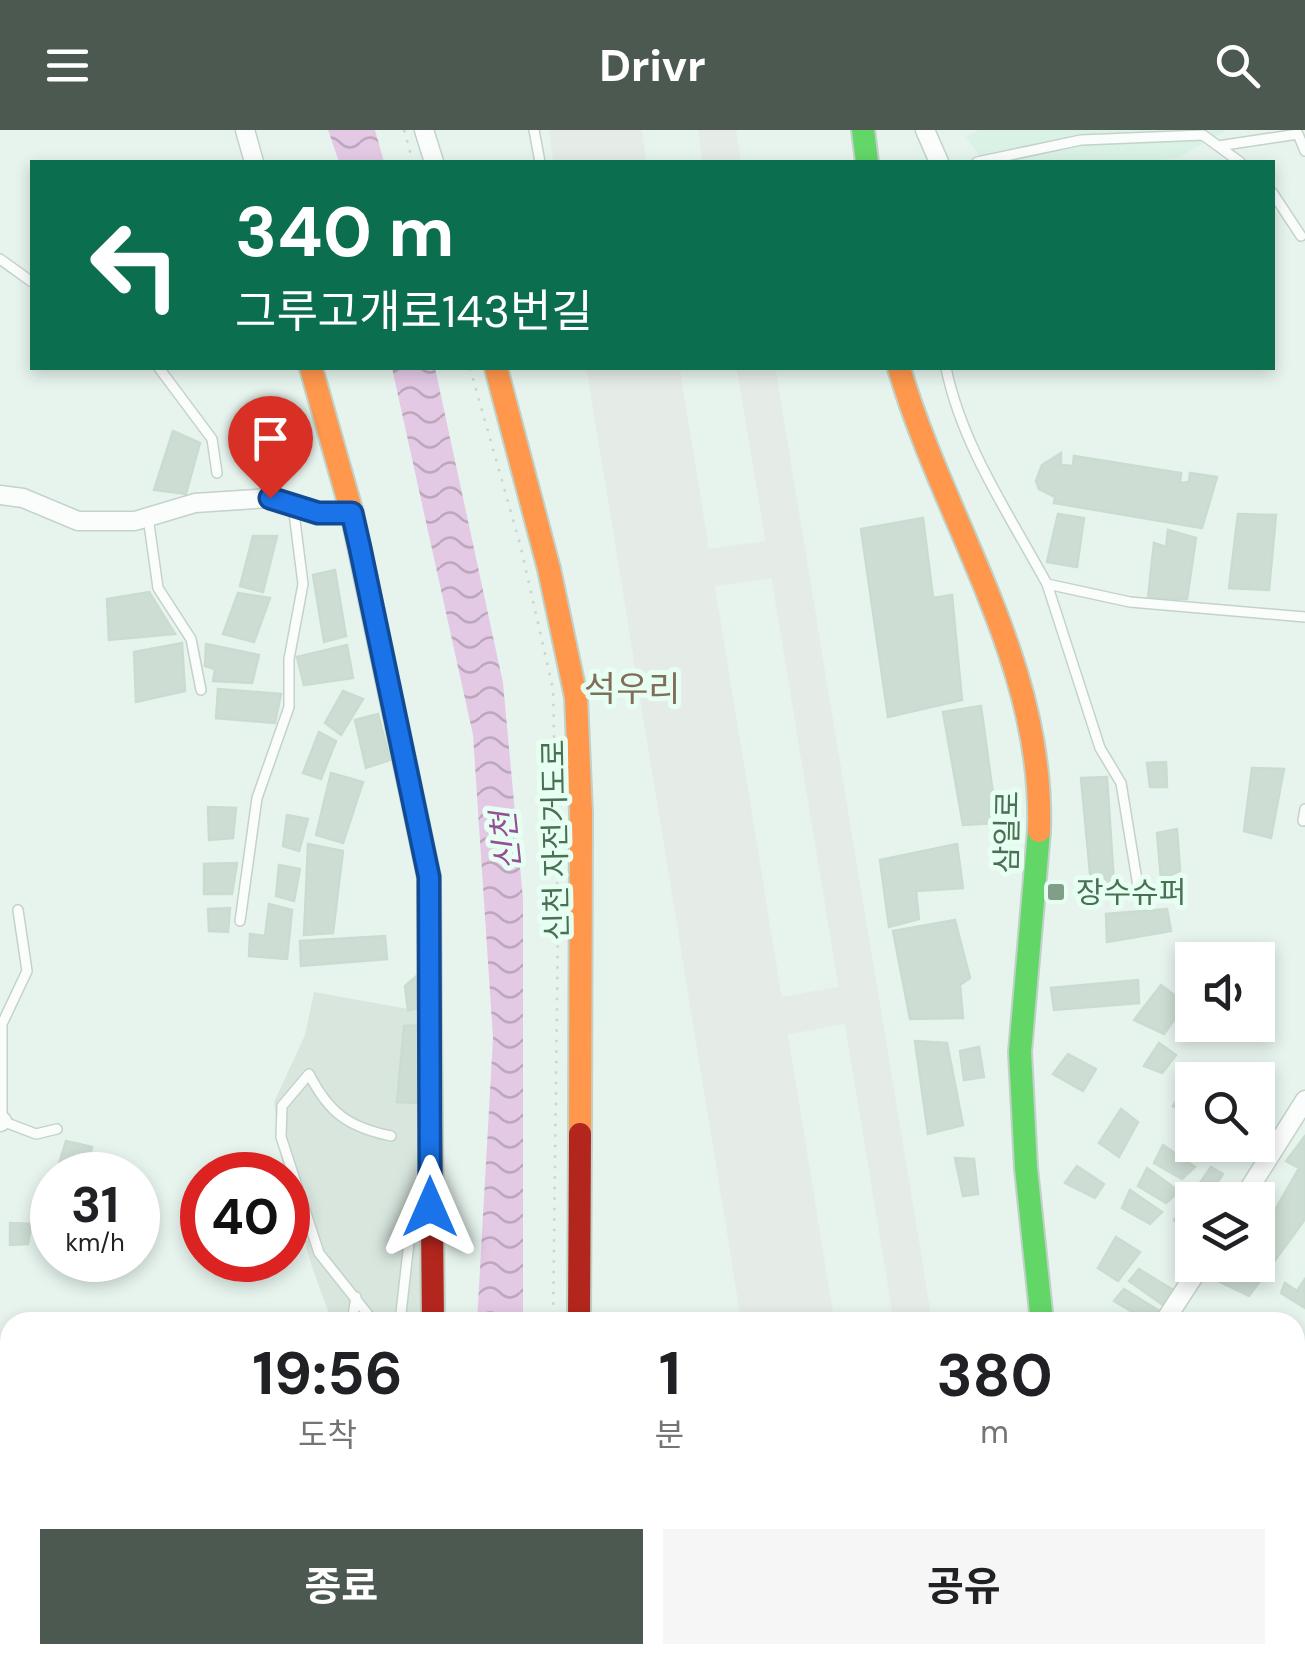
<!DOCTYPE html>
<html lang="ko">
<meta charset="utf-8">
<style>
:root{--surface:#fff;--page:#f6f6f6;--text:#202124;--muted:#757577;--accent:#4c5951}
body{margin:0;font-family:"DM Sans","Noto Sans KR",sans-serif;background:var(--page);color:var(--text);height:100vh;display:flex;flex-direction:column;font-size:38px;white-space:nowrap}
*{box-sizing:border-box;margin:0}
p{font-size:32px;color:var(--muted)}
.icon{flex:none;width:55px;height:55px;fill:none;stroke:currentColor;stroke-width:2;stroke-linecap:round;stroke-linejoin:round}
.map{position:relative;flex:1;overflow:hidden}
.panel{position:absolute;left:0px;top:1182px;width:1305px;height:352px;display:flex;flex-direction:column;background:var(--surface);border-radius:30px 30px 0 0;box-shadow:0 5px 15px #0003}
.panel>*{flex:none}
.banner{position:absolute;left:30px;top:30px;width:1245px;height:210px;border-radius:0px;box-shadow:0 5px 15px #0003;background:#0b6e4f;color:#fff;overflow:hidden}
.tools{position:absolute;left:1175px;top:812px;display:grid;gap:20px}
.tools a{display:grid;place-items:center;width:100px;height:100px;border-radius:0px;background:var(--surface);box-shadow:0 5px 15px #0003;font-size:50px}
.speed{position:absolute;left:30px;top:1022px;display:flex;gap:20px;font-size:50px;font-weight:700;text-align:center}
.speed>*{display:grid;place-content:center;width:130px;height:130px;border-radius:50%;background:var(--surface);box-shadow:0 5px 15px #0003;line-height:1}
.speed small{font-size:25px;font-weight:400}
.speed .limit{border:15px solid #d22;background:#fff;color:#111}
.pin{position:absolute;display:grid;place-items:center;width:85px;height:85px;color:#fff;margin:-102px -42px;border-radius:50% 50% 50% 0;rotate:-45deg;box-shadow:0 0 10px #0007}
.pin .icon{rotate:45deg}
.me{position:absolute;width:110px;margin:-55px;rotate:0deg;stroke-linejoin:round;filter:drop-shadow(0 0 8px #0008)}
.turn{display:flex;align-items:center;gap:35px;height:210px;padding:0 40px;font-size:45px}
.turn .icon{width:130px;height:130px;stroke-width:2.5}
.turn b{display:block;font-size:70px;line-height:85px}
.eta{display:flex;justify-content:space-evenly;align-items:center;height:170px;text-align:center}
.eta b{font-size:60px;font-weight:700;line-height:70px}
.action{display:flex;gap:20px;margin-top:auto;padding:20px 40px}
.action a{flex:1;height:115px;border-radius:0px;background:var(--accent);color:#fff;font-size:40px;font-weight:700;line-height:115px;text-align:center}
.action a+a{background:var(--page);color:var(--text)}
header{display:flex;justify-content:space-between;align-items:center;height:130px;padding:0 40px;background:var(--accent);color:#fff;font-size:45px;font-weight:700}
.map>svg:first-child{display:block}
</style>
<header><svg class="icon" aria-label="menu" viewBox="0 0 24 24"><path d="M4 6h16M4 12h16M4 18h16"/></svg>Drivr<svg class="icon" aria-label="search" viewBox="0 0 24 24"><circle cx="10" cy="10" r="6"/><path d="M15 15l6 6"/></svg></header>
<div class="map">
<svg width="1305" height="1533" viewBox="0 0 1305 1533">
<defs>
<pattern id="water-waves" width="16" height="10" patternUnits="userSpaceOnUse" patternTransform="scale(2.5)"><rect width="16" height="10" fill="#e4c9e5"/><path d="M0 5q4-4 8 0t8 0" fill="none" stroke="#bba8bc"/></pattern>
</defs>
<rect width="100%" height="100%" fill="#e7f4ee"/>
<path fill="#daf2e6" d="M978 0H1227L1178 28 1137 32H983L966 7Z"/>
<path fill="#d8e6de" d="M314 862 425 882 423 1192H332L312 1137 282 1033 274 972 305 905Z
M148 1525H416V1533H151Z"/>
<path fill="url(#water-waves)" d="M328 0H375L384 32H339Z
M392 238H435L503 553 523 769V1192H477L493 908 473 605Z"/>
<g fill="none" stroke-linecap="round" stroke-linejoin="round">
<path stroke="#e5ece7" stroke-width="38" d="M717 0 722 32
M756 238 913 1192
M667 444 787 427
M740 894 860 872"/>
<path stroke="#e5ece7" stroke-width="92" d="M595 0 600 32
M633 238 788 1192
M842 1525 844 1533"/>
</g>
<path fill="#cdddd3" stroke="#cadcd0" stroke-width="2.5" d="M173 301 200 313 186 364 154 360Z
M1061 323V335L1073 336 1074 326 1181 343 1180 353 1189 352 1190 343 1217 347 1202 398 1054 373 1055 367 1039 359 1036 351 1042 335Z
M1058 384 1084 388 1077 437 1047 432Z
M1238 384 1276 385 1269 460 1229 458Z
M923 388 933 468 952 465 962 570 888 587 861 399Z
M1168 400 1196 408 1187 469 1148 468 1154 413 1166 417Z
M253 406H277L263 462 240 456Z
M335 440 346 506 324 512 313 445Z
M149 462 175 504 109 510 107 469Z
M238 463 270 468 254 512 223 504Z
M182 513 185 561 136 572 134 522Z
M206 514 259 525 252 553 213 551 215 539 205 536Z
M347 515 353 548 304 555 297 527Z
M218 559 281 564 275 593 216 588Z
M343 561 363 569 341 605 325 593Z
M981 576 997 693 963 695 943 582Z
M378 584 390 630 366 638 355 590Z
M319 602 336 611 321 649 303 643Z
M1166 632 1167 657H1150L1147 633Z
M1252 638 1284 639 1271 708 1244 701Z
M331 643 363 652 343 713 316 705Z
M1107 647 1114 753 1091 754 1081 648Z
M208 677 236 678 233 708 209 710Z
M287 685 308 689 299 721 283 716Z
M1177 699 1180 741 1161 749 1157 703Z
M308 714 343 721 333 803 304 805Z
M957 714 963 758 916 761 919 789 889 797 880 730Z
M237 733 232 764H204V734Z
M279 735 300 739 294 771 276 766Z
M269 774 292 780 287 829 249 826 250 804 265 806Z
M230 778 228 802 209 801 208 779Z
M1167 779 1171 801 1107 812 1106 784Z
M955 790 970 848 960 855 963 888 910 889 893 801Z
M385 806 387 829 301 836 300 811Z
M420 843 428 877 408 880 405 856Z
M1138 850 1139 873 1054 880 1051 858Z
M1161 855 1186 874 1164 904 1134 890Z
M421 895 416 973 397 972 404 896Z
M915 911 947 913 963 995 928 1004Z
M1159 913 1176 925 1162 943 1144 936Z
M979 917 984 947 964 950 960 921Z
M1068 924 1096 939 1083 961 1053 944Z
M1199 933 1224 950H1192V988L1173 976Z
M1121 979 1138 992 1119 1027 1099 1013Z
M1305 1006V1089L1249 1166 1212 1148 1220 1135H1258V1097L1263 1101 1299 1038 1286 1031Z
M66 1011 92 1017 88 1034H59Z
M1163 1015 1195 1037 1182 1049 1154 1033Z
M955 1028 974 1029 978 1064 963 1066Z
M1077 1036 1104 1054 1095 1068 1065 1053Z
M1211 1037 1223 1044 1206 1070H1192V1090L1185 1100 1174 1090Z
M1147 1038 1179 1061 1166 1073 1138 1056Z
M1130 1060 1162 1082 1150 1094 1122 1078Z
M10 1093 31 1094 28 1114 10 1115Z
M1116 1107 1140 1122 1118 1151 1098 1138Z
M1139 1139 1173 1160 1163 1175 1129 1151Z
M1305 1149V1178L1281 1163 1285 1153 1297 1161Z
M1124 1159 1158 1180 1149 1192 1114 1171Z
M327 1525H406L405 1533H327Z"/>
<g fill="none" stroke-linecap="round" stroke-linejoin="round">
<defs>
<path id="lane" d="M534 0 540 32
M1218 16 1298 4 1305 21
M977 32 1081 10 1203 5 1240 32
M1272 62 1301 106
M0 129 32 152
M159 238 212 309 217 343
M946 238C962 316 1009 384 1047 454L1130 472 1305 487
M148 387 158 458 191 509 201 560
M1047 454 1100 618 1121 653 1138 756
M1303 691 1305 679
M18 780 27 841 2 894V991L36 1004 57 999
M240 791 257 668 289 577V529L303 454 293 375
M352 1192 356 1167
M374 1192 319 1123 281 1007 282 976 309 944C329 983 348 997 391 1006
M400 1192 411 1094 428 1079
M0 1348 10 1349
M0 1432 10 1434
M910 1525 912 1533"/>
<path id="street" d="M245 0 254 32
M424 0 434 32
M925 0 939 32
M0 365 23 368 78 391H135L195 373 270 368 318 383H352
M0 992 2 991
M1242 1070 1305 970
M1164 1192 1201 1135
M581 1525V1533
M428 1533V1525"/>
<path id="fast" d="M863 0 867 32
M1039 701 1020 922 1026 1038 1042 1192"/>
<path id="slow" d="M311 238 352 383 429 747 430 893
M496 238 549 439 576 567 581 683 580 1004
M899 238C945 394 1045 533 1039 701
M1055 1525V1533"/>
<path id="jam" d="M430 893 433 1192
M579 1192 580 1004"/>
</defs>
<use href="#lane" stroke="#c3d3c8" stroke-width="12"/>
<use href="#street" stroke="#c3d3c8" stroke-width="21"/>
<use href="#fast" stroke="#c0d2c7" stroke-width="26"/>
<use href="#slow" stroke="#c0d2c7" stroke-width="26"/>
<use href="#jam" stroke="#c0d2c7" stroke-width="26"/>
<path stroke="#c9d5cc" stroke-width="2.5" stroke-dasharray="2.5 8" stroke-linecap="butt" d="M404 0 413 32
M470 238 520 414 553 559 558 794 553 1192
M559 1525V1533"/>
<use href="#lane" stroke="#fbfdfc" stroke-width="9"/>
<use href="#street" stroke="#fbfdfc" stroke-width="18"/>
<use href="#fast" stroke="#63d668" stroke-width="22"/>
<use href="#slow" stroke="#ff974d" stroke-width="22"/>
<use href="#jam" stroke="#b3261e" stroke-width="22"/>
</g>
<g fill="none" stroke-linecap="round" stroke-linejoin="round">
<defs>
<path id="route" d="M270 368 318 383H352L360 418 429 747 430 1077"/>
</defs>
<use href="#route" stroke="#114b97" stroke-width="25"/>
<use href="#route" stroke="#1a73e8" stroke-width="18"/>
</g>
<rect fill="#819e89" stroke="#e7fef2" stroke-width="4" x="1046" y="752" width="20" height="20" rx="5"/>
<g text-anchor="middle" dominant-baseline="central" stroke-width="10" stroke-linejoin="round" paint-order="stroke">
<g font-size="30" fill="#4a7053" stroke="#e7fef2">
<text transform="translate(1007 702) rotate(-89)">삼일로</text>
<text transform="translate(555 710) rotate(-91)">신천 자전거도로</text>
</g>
<g font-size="30" fill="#4a7053" stroke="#e7fef2" text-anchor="start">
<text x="1076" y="762">장수슈퍼</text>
</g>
<g font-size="32" font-style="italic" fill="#964f92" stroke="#e7fef2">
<text transform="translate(506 711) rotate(-96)">신천</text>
</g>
<g font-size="35" fill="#806e59" stroke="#e7fef2">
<text x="632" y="559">석우리</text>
</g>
</g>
</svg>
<div class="tools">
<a><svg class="icon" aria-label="sound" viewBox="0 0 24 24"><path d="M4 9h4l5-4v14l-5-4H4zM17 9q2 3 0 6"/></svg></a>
<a><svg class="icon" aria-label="search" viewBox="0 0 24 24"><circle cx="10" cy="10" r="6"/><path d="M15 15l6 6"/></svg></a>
<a><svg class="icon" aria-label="layers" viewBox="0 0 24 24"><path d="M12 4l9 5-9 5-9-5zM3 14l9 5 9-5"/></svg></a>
</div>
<div class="speed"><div>31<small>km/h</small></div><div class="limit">40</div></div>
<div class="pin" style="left:270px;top:368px;background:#d93025"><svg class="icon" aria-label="arrive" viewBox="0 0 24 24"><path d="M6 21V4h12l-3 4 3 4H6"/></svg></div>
<svg class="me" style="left:430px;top:1077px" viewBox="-20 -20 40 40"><path d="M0-17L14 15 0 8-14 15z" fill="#1a73e8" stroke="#fff" stroke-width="4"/></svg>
<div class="banner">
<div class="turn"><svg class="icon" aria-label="left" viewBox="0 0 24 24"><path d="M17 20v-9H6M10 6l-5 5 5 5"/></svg><div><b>340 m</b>그루고개로143번길</div></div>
</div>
<section class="panel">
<div class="eta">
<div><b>19:56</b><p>도착</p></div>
<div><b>1</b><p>분</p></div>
<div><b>380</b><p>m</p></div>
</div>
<div class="action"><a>종료</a><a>공유</a></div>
</section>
</div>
